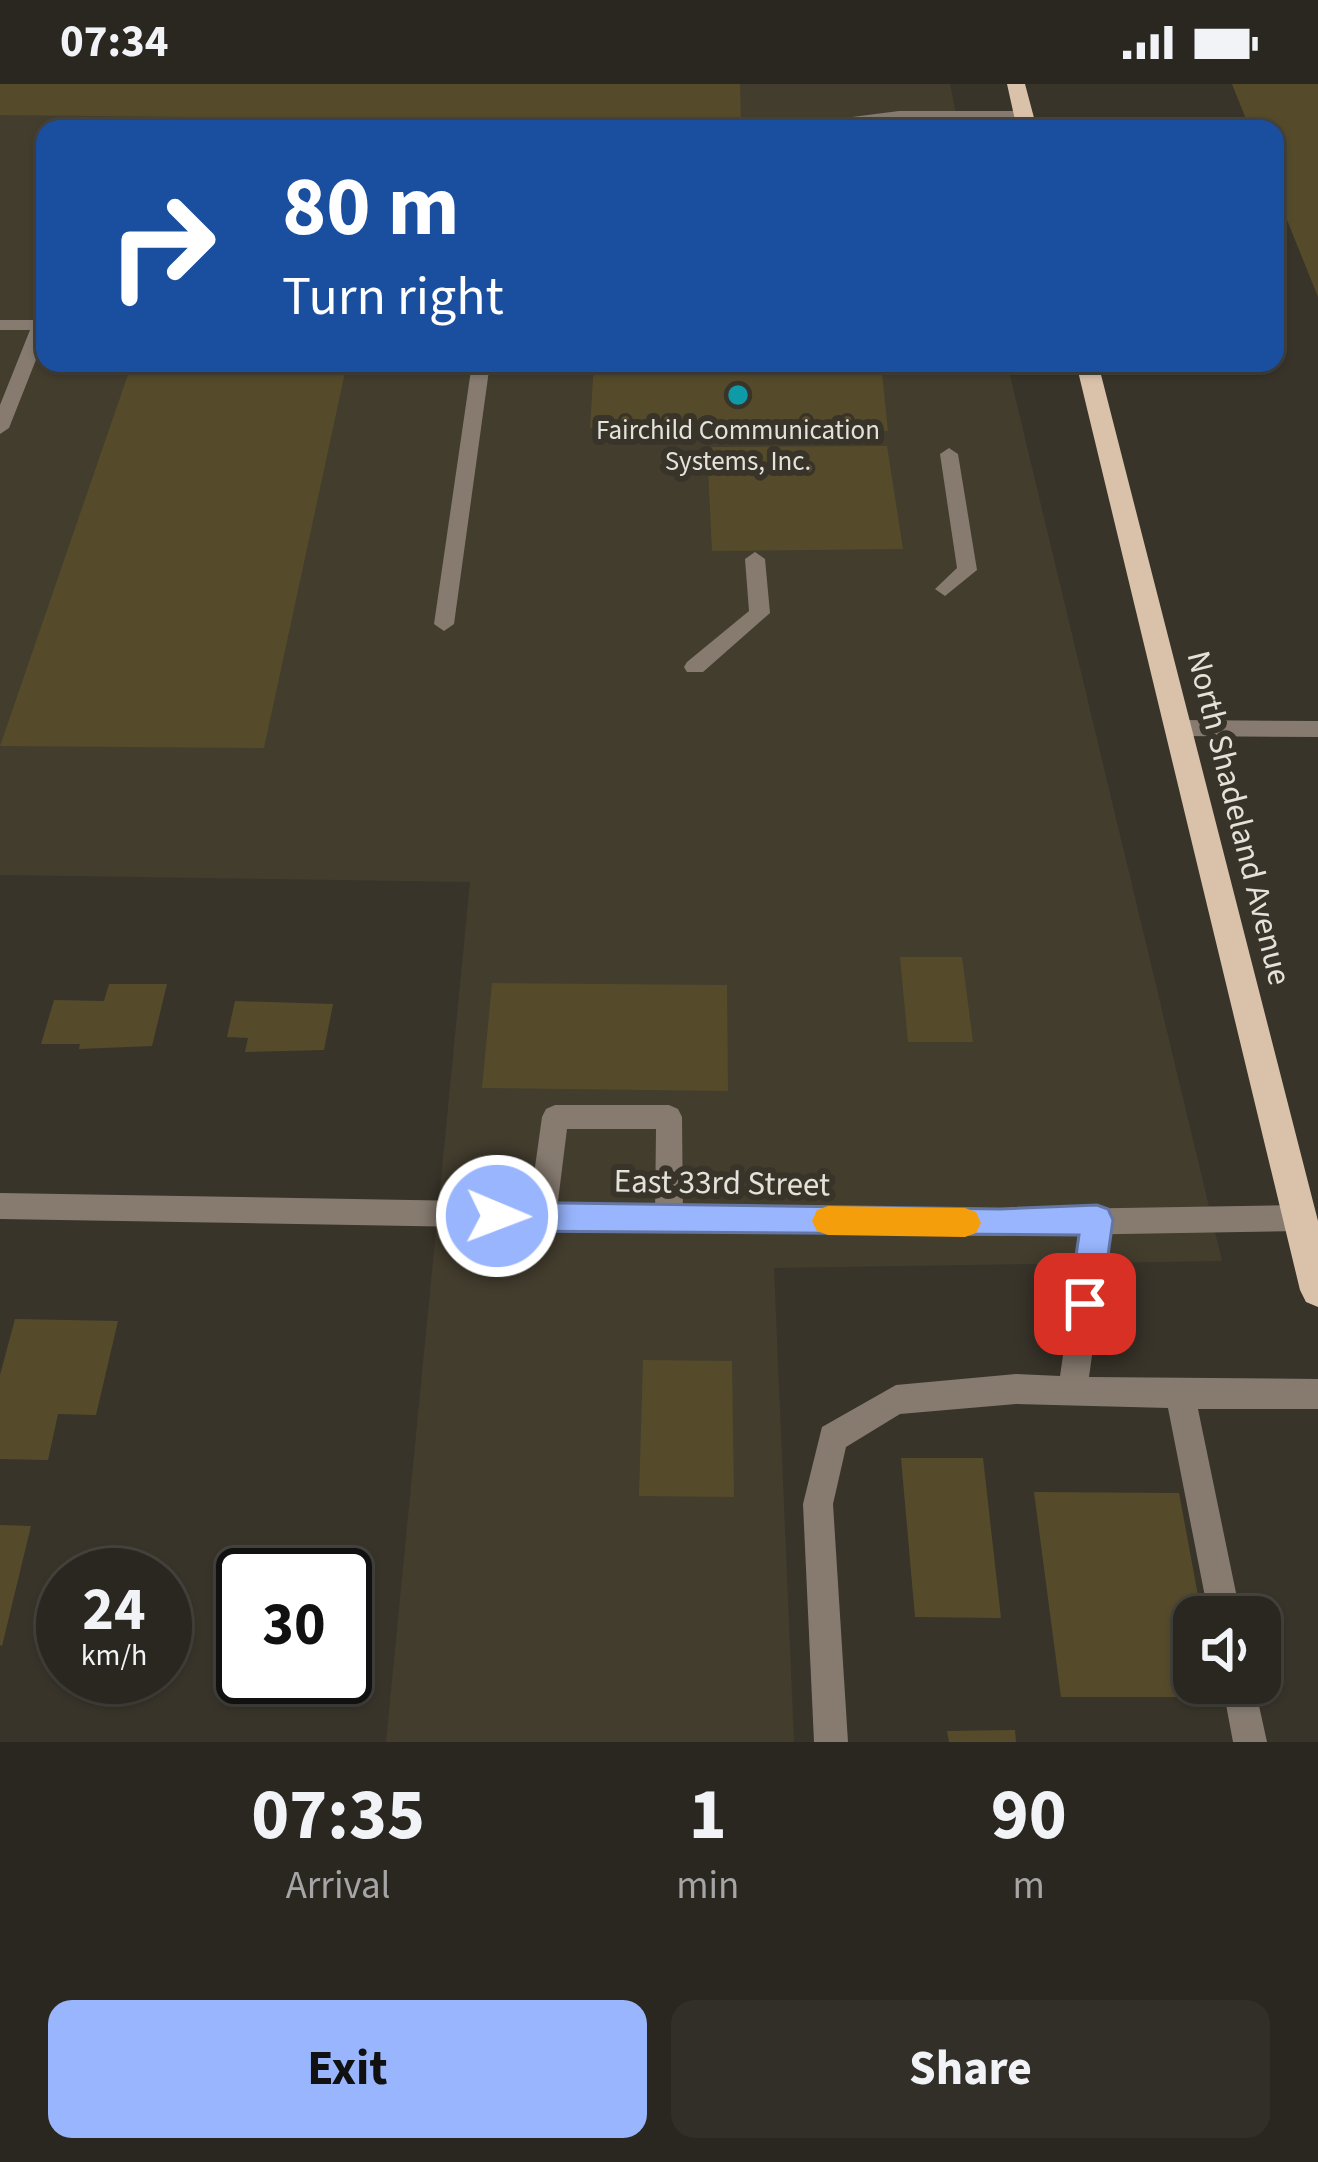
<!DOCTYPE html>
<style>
:root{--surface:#2a2720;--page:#322f29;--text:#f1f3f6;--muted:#a5a5a5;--line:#46443e;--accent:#98b5fd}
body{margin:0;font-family:"Source Sans 3",sans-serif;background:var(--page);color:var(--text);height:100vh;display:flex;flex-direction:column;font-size:45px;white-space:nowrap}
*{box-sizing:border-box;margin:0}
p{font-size:39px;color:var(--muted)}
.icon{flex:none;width:66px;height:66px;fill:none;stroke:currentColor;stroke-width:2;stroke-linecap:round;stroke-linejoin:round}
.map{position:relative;height:1658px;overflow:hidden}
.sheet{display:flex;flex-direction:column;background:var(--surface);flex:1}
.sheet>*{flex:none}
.guide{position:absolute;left:36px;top:36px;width:1248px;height:252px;border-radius:24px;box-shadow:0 3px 9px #0004,0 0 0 3px var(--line);background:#1a4fa0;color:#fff;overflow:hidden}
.buttons{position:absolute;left:1173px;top:1512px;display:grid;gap:24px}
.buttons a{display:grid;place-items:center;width:108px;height:108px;border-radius:24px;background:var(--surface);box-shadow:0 3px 9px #0004,0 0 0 3px var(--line);font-size:60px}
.speed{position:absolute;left:36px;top:1464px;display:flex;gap:24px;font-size:60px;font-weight:700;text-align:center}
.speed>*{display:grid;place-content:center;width:156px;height:156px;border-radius:50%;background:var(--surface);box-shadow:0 3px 9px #0004,0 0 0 3px var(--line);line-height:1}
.speed small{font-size:30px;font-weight:400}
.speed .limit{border:6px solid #111;border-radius:18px;background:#fff;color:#111}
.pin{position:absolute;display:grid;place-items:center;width:102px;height:102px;color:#fff;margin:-51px;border-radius:24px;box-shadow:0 6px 18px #0006}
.me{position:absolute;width:132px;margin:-66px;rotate:91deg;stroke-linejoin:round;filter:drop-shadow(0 0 9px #0008)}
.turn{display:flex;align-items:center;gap:42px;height:252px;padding:0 48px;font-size:54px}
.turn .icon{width:156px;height:156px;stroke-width:2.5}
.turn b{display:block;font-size:84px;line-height:102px}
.eta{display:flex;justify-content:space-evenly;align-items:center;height:204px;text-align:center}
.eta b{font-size:72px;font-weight:700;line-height:84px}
.cta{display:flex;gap:24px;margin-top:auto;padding:24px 48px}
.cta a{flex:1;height:138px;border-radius:24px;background:var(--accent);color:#111;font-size:48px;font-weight:700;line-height:138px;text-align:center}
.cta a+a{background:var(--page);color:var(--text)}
.status{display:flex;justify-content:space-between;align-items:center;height:84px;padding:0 60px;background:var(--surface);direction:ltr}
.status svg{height:33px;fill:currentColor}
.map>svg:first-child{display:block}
</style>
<div class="status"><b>07:34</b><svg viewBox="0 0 49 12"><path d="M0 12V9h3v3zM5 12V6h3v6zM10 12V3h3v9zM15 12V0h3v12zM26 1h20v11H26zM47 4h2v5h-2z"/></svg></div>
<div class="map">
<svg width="1318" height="1658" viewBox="0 0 1318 1658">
<rect width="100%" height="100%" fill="#38342a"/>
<path fill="#433d2e" d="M0 0H950L959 45H45V279H1007L1222 1177 774 1184 794 1658H386L470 798 0 791Z"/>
<path fill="#554b2b" d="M0 0H740L741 39 0 31Z
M1232 0H1318V213L1275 106V45H1250Z
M132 279H347L264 664 0 662Z
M594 279H881L888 347 590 344Z
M887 362 903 465 712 467 707 363Z
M900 873H962L973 958H908Z
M492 899 727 901 728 1007 482 1004Z
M109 900H167L152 962 79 965 80 960H41L54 916 104 917Z
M235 917 333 920 324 966 245 968 248 954 227 953Z
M15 1235 118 1237 96 1331 58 1330 48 1376 0 1375V1291Z
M643 1276 732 1277 734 1413 639 1412Z
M901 1374H983L1001 1534 915 1533Z
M1034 1408 1179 1409 1202 1533H1194V1599H1214L1217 1613H1061Z
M0 1441 31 1442 2 1562 0 1561Z
M1015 1646 1016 1658H949L947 1647Z"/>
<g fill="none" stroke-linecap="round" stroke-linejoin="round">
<path fill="#877b70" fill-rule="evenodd" d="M899 27H1024L1032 32 1024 37H899L856 45H789L797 40Z
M370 40H605L613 45H362Z
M0 236H45V253L9 344 0 350V321L30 246H0Z
M472 279H490L454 540 444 547 434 540Z
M949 364 958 370 977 486 945 512 935 505 957 484 940 370Z
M755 468 765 475 770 529 703 588H687L684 583 687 578 749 527 745 475Z
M555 1021H669L678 1025 682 1033 683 1134 679 1143 669 1147 659 1143 655 1134 656 1045H567L556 1133 552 1142 542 1146 532 1142 528 1133 542 1033 546 1025Z
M1097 1122 1107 1126 1111 1135 1089 1293 1318 1295V1325H1198L1241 1533H1209L1168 1324 1016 1320 900 1330 846 1363 833 1420 848 1658H814L803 1420 822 1343 896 1301 1016 1290 1060 1292 1083 1135 1087 1126Z
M1222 1599H1254L1267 1658H1233Z"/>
<path fill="#877b70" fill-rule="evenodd" d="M1180 636 1318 637V653L1180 652 1169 644Z
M0 1109 1001 1126 1300 1121 1310 1125 1314 1134 1310 1143 1300 1147 1001 1152 0 1135Z"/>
<path fill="#dac1aa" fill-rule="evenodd" d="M1007 0H1025L1037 45H1017Z
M1076 279H1098L1318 1137V1223L1306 1218 1300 1206Z"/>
</g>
<path fill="#98b5fd" stroke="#6376a4" stroke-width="3" d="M497 1118 1000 1125 1097 1121 1108 1125 1113 1136 1101 1220 1096 1231 1085 1236 1074 1231 1069 1220 1079 1151 497 1147 486 1143 482 1132 486 1122Z"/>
<path fill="#f59e0b" d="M828 1122 965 1124 976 1128 981 1139 976 1149 965 1153 828 1151 817 1147 812 1137 817 1126Z"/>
<circle fill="#0f9aa8" stroke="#38342a" stroke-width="4.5" cx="738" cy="311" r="12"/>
<g text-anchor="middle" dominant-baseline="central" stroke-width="12" stroke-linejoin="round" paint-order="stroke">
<g font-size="27" fill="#e4e2db" stroke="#38342a">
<text x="738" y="346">Fairchild Communication<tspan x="738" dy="31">Systems, Inc.</tspan></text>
</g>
<g font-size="33" fill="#e4e2db" stroke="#38342a">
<text transform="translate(1239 734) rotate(76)">North Shadeland Avenue</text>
<text transform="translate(722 1099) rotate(1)">East 33rd Street</text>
</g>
</g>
</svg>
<div class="buttons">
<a><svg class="icon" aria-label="sound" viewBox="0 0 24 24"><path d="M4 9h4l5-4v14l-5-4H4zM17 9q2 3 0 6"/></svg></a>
</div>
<div class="speed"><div>24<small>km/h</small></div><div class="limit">30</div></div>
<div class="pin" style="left:1085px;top:1220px;background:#d93025"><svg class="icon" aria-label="arrive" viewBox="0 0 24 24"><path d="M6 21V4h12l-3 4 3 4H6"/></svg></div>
<svg class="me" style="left:497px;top:1132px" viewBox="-20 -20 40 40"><circle r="17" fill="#98b5fd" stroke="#fff" stroke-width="3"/><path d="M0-11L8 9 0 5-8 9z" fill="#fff"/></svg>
<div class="guide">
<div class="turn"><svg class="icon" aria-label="right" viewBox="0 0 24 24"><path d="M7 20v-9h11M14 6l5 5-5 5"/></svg><div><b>80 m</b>Turn right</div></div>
</div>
</div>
<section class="sheet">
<div class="eta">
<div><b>07:35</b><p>Arrival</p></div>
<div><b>1</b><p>min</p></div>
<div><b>90</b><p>m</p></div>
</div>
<div class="cta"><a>Exit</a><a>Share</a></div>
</section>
